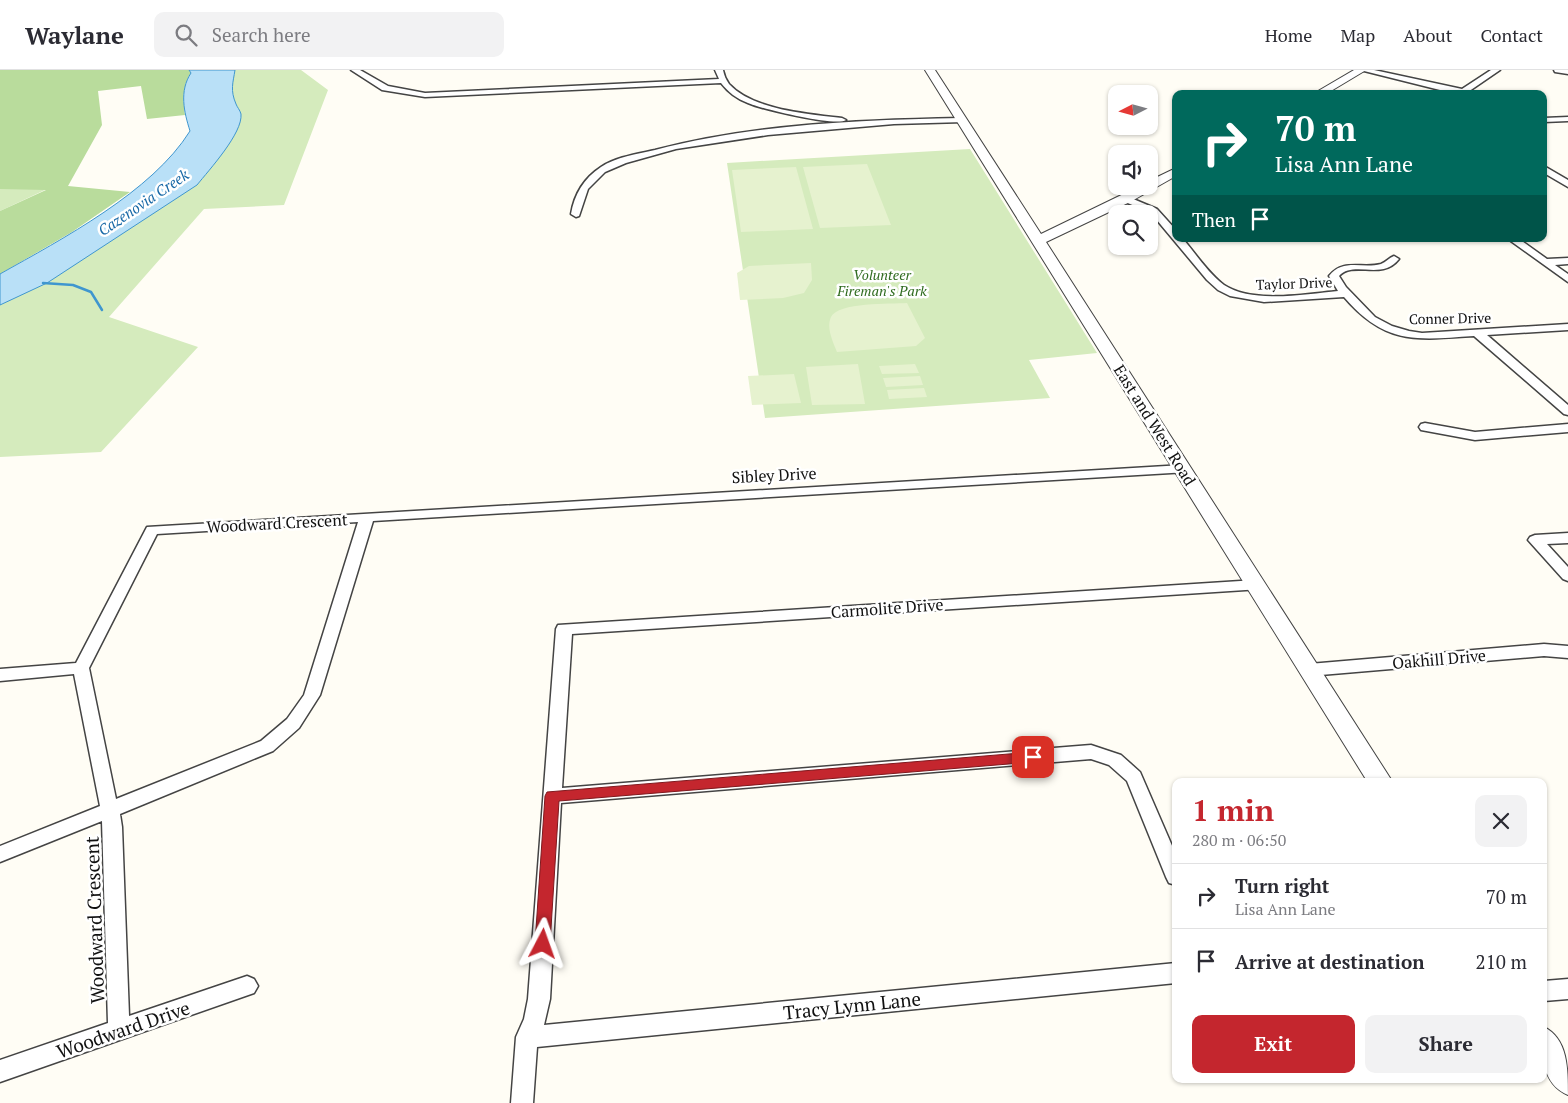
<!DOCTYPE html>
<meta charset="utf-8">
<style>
:root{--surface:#fff;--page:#f2f2f3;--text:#2b2b33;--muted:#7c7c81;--line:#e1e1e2;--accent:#c4262e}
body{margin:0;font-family:"PT Serif",serif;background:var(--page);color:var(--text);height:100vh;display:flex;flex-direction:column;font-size:19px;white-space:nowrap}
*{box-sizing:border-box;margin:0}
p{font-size:16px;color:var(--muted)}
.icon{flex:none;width:28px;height:28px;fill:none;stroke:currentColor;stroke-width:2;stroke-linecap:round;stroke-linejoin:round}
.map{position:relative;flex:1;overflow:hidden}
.panel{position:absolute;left:1172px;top:708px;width:375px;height:305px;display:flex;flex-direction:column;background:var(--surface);border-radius:10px;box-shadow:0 1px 4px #0004}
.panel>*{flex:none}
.guide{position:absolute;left:1172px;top:20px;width:375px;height:152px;border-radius:10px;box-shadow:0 1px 4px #0004;background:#00695c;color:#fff;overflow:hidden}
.needle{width:32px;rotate:264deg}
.tools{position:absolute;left:1108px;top:15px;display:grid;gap:10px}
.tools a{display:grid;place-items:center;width:50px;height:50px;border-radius:10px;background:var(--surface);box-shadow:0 1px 4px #0004;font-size:25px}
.pin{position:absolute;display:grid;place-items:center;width:42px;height:42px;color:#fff;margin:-21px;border-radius:10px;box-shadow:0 2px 8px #0006}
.me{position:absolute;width:55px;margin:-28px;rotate:4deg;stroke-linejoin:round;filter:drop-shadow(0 0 4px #0008)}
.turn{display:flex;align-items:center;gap:18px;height:105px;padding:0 20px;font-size:22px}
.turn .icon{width:65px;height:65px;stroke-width:2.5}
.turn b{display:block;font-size:35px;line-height:42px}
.then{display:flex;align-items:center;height:48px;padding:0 20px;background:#0003;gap:10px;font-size:19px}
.round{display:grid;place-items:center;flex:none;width:52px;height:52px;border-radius:10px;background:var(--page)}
.headline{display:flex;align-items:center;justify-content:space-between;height:85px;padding:0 20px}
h1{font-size:30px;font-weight:600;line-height:38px;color:var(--accent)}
.button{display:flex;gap:10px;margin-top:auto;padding:10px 20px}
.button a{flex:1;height:58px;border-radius:10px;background:var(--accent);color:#fff;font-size:20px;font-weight:600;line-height:58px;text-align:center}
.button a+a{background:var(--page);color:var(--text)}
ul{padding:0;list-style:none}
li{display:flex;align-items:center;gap:15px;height:65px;padding:0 20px;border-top:1px solid var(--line)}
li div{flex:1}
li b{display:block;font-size:19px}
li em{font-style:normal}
header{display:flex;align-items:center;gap:30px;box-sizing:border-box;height:70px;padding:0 25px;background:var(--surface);border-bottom:1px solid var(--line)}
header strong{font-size:24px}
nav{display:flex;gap:28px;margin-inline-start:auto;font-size:18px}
.search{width:350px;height:45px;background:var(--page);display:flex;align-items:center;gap:12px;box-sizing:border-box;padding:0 18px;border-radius:10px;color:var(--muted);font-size:19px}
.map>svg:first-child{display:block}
</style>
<header>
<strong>Waylane</strong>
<div class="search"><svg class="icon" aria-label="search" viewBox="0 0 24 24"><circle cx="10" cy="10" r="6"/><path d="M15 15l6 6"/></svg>Search here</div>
<nav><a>Home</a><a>Map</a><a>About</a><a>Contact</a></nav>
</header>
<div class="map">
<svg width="1568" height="1033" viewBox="0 0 1568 1033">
<rect width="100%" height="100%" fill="#fffdf5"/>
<path fill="#d5ebbd" d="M215 0H301L328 20 284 135 204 139 109 247 198 277 101 382 0 387V223L181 108Z
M970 79 1097 283 1029 290 1050 328 765 348 727 93Z
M0 119H47L0 141Z"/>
<path fill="#b9dc9c" d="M0 0H189L191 3C182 16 183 30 185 45L147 49 141 16 98 21 102 55 68 116 130 122 72 162 0 204V141L46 120 0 119Z"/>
<path fill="#e6f2cf" d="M867 94 891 155 820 158 803 97Z
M796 97 813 159 741 162 732 100Z
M811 193 812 210 804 223 783 228 740 230 737 203 749 196Z
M907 233 925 268 916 276 837 282C833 272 826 258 831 247 838 232 891 234 907 233Z
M858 294 865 334 812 335 806 297Z
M915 294 919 303 882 304 879 296Z
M794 304 801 333 752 335 748 306Z
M920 306 923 315 886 317 883 308Z
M924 318 927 327 889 329 887 320Z"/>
<path fill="#b9e0f7" stroke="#3f96cf" d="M189 0H235C233 13 230 20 236 34 237 37 240 40 241 44 243 63 209 100 197 115L47 213 0 235V204C62 169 152 122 190 61 184 42 179 21 191 3Z"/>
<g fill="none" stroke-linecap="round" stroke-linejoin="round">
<path stroke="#3f96cf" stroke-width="2.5" d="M43 213 73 215 91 222 102 240"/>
<defs>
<path id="minor" d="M351 0H360L388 16 425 23 719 9 715 0H723C724 5 726 10 729 14 753 40 808 44 842 48L846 50C836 57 762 39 748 33 737 29 728 22 721 13L425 27 382 20Z
M1360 0H1374L1462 19 1491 0H1500L1465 24H1456Z
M1554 0H1568V4L1555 2Z
M1568 47V51L1544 52V48Z
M961 48 965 50 964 52 894 54 768 65 676 79 626 93 605 102 588 119 579 146 576 147 571 144C574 125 584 108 601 97 616 87 637 84 655 80 754 54 859 50 961 48Z
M1544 96 1568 110V117L1544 103Z
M1126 126 1157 139 1176 160V169H1183C1196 184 1208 203 1224 215 1253 234 1306 224 1338 221L1329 206C1343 188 1362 199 1381 194 1386 192 1389 188 1394 186L1399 189C1382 211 1354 190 1339 206L1346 217 1375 247 1392 256 1409 261 1422 263 1568 254V260L1487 265 1568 335V345L1564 344 1474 266C1416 270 1385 275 1344 227L1264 232 1230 226 1218 220 1207 210 1151 143 1123 131 1121 129Z
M1508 169H1519L1547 189 1568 188V194L1555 195 1568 204V212Z
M1425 353 1475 362 1568 354V362L1475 370 1421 360 1419 357 1421 354Z
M1183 395 1188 396 1190 399 1188 402 373 451 320 625 299 658 273 681 120 744 122 757 129 946 247 906 254 909 258 916 254 923 0 1012V990L108 953 102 751 0 792V776L100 736 74 604 0 611V599L76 593 147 457ZM358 452 304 625 287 649 261 671 116 729 89 598 157 464Z
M1568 463V473L1547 474 1568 497V511L1563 509 1528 470 1530 467 1535 465Z
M1256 510 1261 511 1263 515 1261 519 572 564 562 718 1091 675 1121 685 1140 702 1176 785V815L1169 813 1166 807 1127 711 1109 695 1091 689 561 733 550 929 544 955 1176 893V913L537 977 533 1033H511L516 967 524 949 528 929 556 559 558 555Z
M1544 574 1568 576V588L1544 586 1309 606 1303 604 1301 600 1303 596 1309 594Z
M1568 909V929L1544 931V911Z"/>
<path id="tertiary" d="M925 0H935L1041 164 1140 116H1149V111L1176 98V106L1130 132 1046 172 1392 711H1367Z
M1354 0H1366L1326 24H1313Z
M1544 957C1568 969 1568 999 1568 1025 1540 1013 1542 982 1544 957Z"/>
</defs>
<use href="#minor" stroke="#444" stroke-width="3"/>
<use href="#tertiary" stroke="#444" stroke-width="2"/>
<use href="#minor" fill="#fff" fill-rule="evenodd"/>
<use href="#tertiary" fill="#fff" fill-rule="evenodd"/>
</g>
<path fill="#c4262e" stroke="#7f191e" d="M1033 682 1038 683 1040 687 1038 691 1033 692 559 731 550 874 548 879 543 881 537 879 535 874 545 726 547 722Z"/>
<g text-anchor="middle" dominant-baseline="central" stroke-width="5" stroke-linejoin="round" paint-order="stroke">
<g font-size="14" font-style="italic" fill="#2f6b1f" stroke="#fff">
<text x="882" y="204">Volunteer<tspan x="882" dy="16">Fireman's Park</tspan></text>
</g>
<g font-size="14" fill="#111" stroke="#fff">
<text transform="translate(1294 213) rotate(-2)">Taylor Drive</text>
<text transform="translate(1450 248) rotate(-1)">Conner Drive</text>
</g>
<g font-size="15" font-style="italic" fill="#1768a6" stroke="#fff">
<text transform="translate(143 132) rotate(-34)">Cazenovia Creek</text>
</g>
<g font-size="16" fill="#111" stroke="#fff">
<text transform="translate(1155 355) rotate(58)">East and West Road</text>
<text transform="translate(774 405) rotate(-3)">Sibley Drive</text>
<text transform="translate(277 453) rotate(-3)">Woodward Crescent</text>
<text transform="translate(887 538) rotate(-4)">Carmolite Drive</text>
<text transform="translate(1439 589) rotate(-5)">Oakhill Drive</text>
</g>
<g font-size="19" fill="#111" stroke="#fff">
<text transform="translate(94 850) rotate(-92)">Woodward Crescent</text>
<text transform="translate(852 935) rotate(-6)">Tracy Lynn Lane</text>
<text transform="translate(123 959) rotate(-19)">Woodward Drive</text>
</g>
</g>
</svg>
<div class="tools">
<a><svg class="needle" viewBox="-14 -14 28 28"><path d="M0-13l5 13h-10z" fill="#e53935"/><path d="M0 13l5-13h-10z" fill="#7c7c81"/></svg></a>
<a><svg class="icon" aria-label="sound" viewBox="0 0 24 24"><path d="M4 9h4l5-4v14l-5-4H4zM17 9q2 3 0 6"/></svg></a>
<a><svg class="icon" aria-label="search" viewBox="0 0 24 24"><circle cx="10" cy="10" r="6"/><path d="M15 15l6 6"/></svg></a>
</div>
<div class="pin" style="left:1033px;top:687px;background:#d93025"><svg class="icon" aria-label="arrive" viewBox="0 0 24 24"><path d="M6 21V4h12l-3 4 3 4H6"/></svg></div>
<svg class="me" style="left:543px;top:874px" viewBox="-20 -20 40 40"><path d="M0-17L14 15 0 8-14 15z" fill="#c4262e" stroke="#fff" stroke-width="4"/></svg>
<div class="guide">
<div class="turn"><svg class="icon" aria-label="right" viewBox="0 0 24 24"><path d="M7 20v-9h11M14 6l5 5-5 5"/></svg><div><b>70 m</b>Lisa Ann Lane</div></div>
<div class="then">Then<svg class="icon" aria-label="arrive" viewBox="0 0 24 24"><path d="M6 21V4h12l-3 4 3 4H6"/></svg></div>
</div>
<section class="panel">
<div class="headline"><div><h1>1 min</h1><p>280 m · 06:50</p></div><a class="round"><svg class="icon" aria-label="close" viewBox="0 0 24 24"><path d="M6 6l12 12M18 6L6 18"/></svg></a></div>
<ul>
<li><svg class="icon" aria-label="right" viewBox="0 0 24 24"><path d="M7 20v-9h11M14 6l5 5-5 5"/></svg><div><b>Turn right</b><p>Lisa Ann Lane</p></div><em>70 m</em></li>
<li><svg class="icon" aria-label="arrive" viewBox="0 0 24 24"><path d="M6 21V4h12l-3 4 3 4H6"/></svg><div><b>Arrive at destination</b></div><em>210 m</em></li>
</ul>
<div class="button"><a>Exit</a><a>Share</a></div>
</section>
</div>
